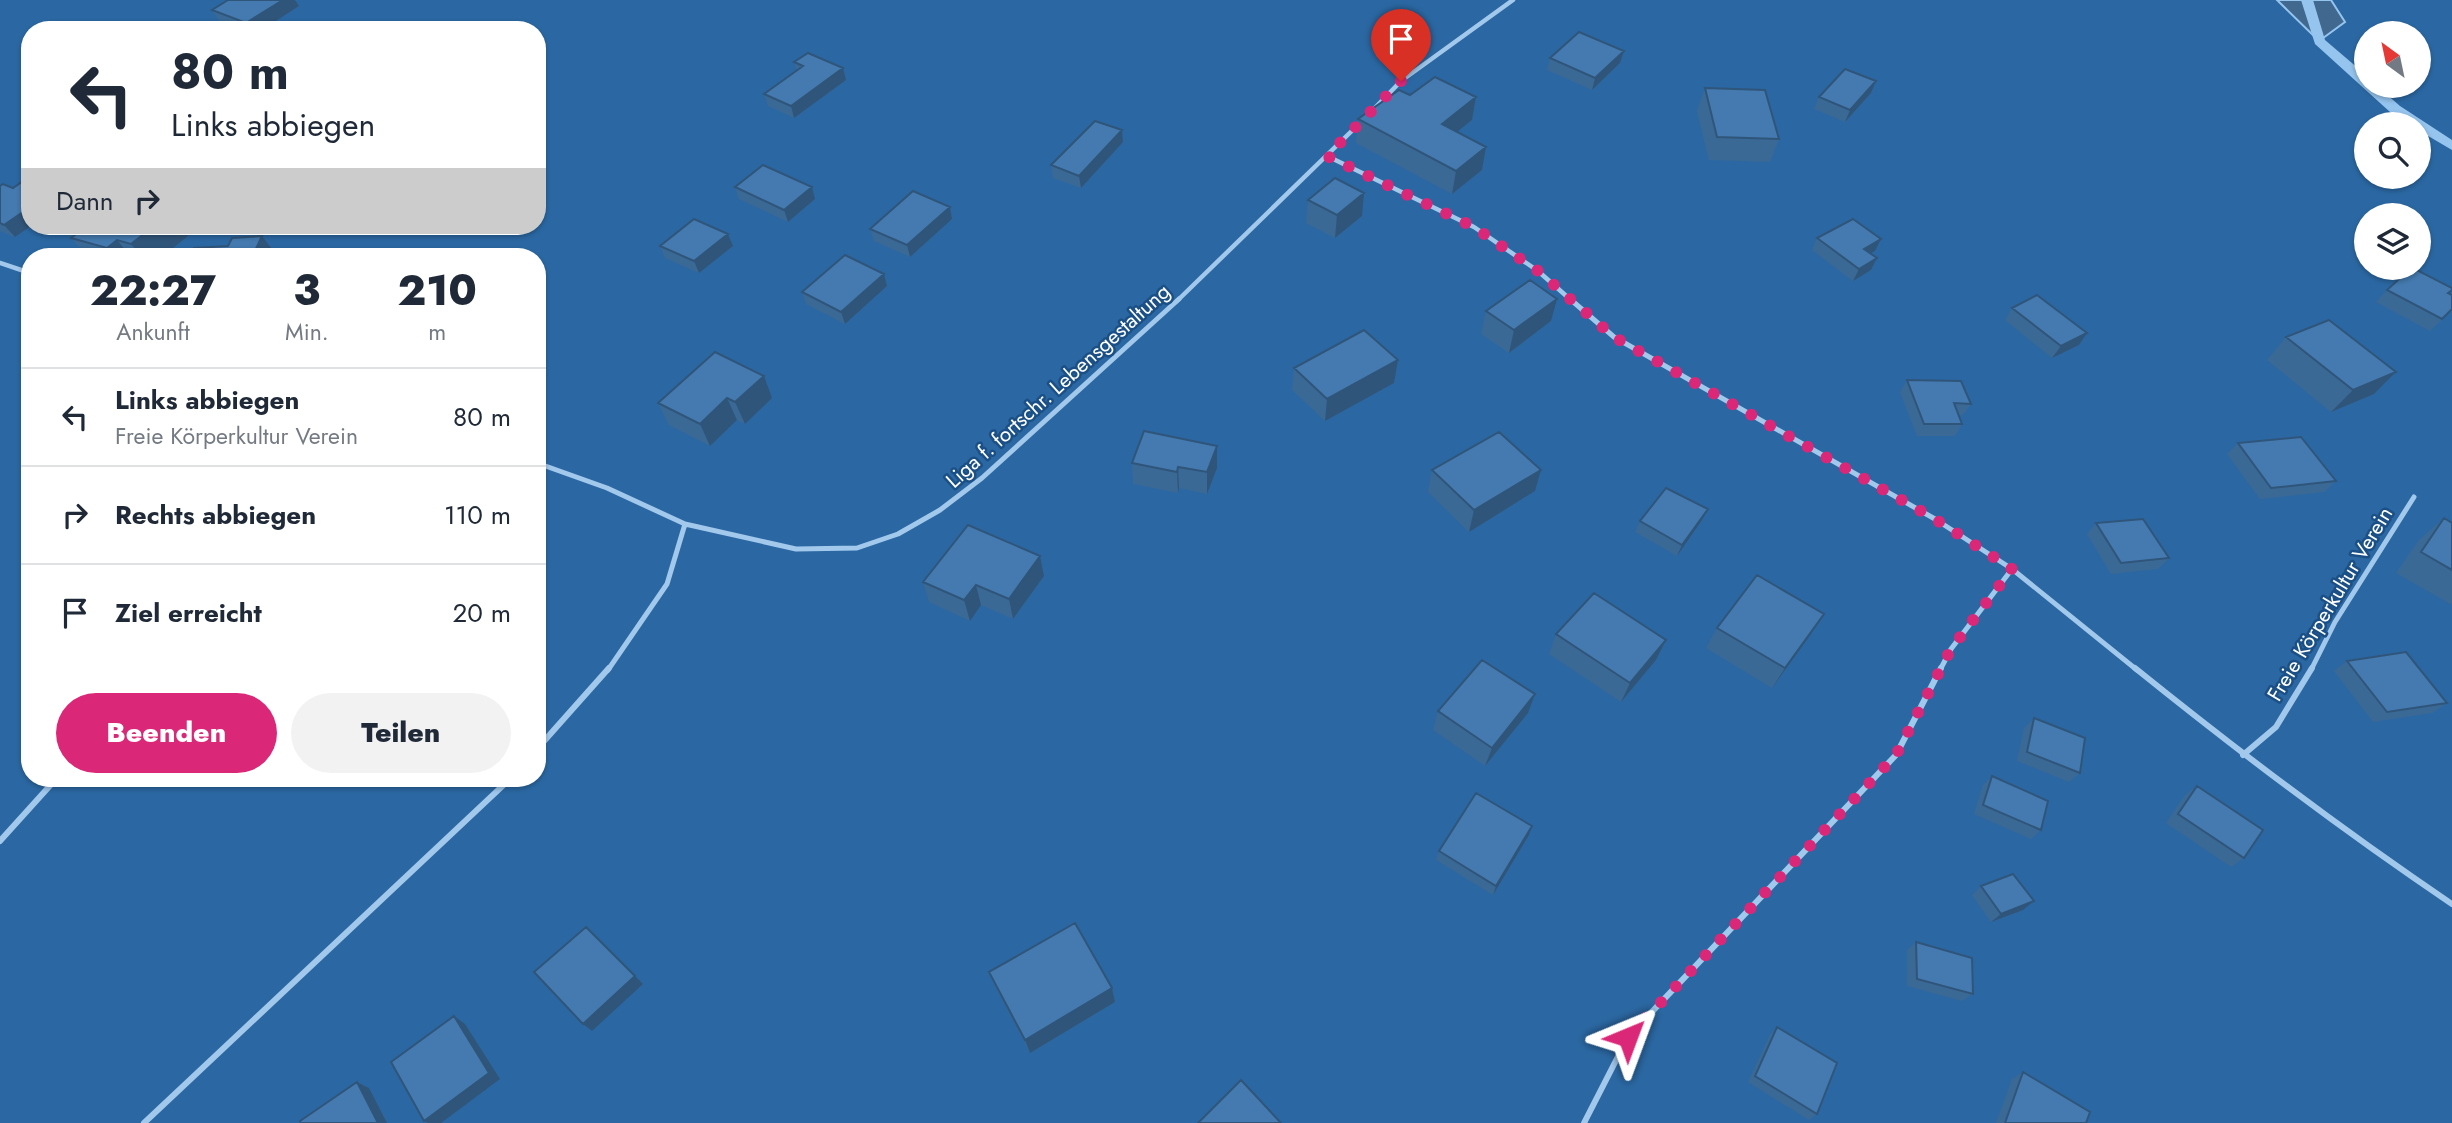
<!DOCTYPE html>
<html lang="de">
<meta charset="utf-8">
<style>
:root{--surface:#fff;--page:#f2f2f3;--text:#1f2937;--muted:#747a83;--line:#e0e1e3;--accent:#db2777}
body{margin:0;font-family:Jost,sans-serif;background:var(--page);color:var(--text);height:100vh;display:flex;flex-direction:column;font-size:26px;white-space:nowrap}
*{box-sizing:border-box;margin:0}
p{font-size:23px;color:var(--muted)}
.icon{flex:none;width:38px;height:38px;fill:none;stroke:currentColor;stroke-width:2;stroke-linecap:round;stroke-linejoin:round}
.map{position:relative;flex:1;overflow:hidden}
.panel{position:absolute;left:21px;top:248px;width:525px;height:539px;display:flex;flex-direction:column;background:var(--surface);border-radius:28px;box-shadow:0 2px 5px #0004}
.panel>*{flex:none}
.guide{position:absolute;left:21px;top:21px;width:525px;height:214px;border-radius:28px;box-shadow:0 2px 5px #0004;background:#fff;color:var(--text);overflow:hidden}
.needle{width:46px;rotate:327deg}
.fabs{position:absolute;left:2354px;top:21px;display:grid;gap:14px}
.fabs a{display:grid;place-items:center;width:77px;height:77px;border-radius:50%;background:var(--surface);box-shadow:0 2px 5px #0004;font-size:35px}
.pin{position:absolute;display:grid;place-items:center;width:60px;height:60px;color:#fff;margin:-72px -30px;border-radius:50% 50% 50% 0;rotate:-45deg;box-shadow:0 0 7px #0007}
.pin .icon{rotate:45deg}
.me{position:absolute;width:77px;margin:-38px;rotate:44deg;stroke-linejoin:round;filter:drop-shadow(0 0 5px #0008)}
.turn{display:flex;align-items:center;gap:24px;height:147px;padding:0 35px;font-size:32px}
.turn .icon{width:91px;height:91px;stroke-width:2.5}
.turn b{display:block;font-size:49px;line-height:60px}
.then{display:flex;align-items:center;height:66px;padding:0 35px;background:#0003;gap:14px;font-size:26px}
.eta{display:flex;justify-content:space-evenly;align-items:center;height:119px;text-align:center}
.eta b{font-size:42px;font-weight:800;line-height:49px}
.action{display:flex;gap:14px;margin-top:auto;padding:14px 35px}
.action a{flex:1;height:80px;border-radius:42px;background:var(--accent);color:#fff;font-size:28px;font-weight:800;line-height:80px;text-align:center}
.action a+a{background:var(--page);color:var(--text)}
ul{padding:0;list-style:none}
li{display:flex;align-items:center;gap:21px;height:98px;padding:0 35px;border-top:2px solid var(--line)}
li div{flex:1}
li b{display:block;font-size:26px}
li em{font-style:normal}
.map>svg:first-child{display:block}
</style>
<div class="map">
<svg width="2452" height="1123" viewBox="0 0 2452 1123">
<rect width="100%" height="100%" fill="#1b5086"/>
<path fill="#2b68a3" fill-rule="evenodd" d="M0 0H2277L2289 13 2345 22 2331 0H2452V1123H0ZM30 30H537V226H30ZM2366 33H2418V86H2366ZM2366 124H2418V177H2366ZM2366 215H2418V268H2366ZM30 257H537V779H30Z"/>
<path fill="#41688f" stroke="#95c4ee" stroke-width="2" d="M2277 0H2331L2345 22 2319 41Z"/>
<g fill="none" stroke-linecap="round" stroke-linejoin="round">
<path fill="#95c4ee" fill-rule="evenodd" d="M2301 0H2313L2325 40 2366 75V86H2377L2400 106 2452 140V150L2418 130V124H2409L2390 112 2315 44Z"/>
<path stroke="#a2c8ec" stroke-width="4.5" d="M1372 111 1401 81 1513 0
M1327 156 1474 227 1538 271 1572 301
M0 263 30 273
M1177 301 1362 121"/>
<path stroke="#a2c8ec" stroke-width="5" d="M1570 299 1614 337 1935 519 2012 569 2137 670
M537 463 607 488 685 524 796 549 857 548 898 534 940 510 982 478 1179 299
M608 670 667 584 685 524
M1940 670 1951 649 2012 569
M2311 670 2335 622 2414 497"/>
<path stroke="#a2c8ec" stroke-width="6" d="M2135 668C2238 751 2342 830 2452 904
M537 749 609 668
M2243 755 2276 727 2312 668
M0 841 56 779
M144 1123 510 779
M1584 1123 1628 1037 1896 755 1941 668"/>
</g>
<path fill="#3a6996" d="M228 0H295L299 6 262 30H241L220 22 212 10Z
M1624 51 1620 63 1592 90 1547 70 1550 58Z
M794 62 846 80 794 118 768 106 764 94 797 71Z
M1705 88 1779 139 1770 162 1709 160 1697 111Z
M1871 93 1845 122 1814 109 1819 97Z
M1410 95 1476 97 1472 120 1457 132 1486 147 1482 170 1452 194 1356 143 1358 119Z
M1122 130 1123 142 1081 188 1053 178 1051 165Z
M0 186 31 226 15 237 0 231Z
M735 187 815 199 788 222 739 199Z
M1308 200 1362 216 1335 238 1306 223Z
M950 207 952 219 910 257 874 241 870 229Z
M181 227 188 236 162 257H89L71 238Z
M1817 238 1881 239 1875 251 1871 253 1877 258 1871 270 1853 281 1812 250Z
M660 246H733L699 273 665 258Z
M887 286 845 324 806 304 802 292Z
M2387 290 2452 310 2430 331 2376 302Z
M2012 308 2087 333 2079 345 2052 358 2005 320Z
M1486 311 1551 321 1509 353 1481 334Z
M2286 337 2396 372 2374 394 2331 412 2267 360Z
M715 352 772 398 745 424 737 420 710 446 669 425 658 403Z
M1398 360 1394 383 1325 421 1292 390 1294 368Z
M1907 380 1971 404 1963 415H1959L1962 424 1955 436H1917L1900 392Z
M2238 443 2336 481 2324 492 2260 499 2227 454Z
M1217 446V468L1207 494 1179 488 1178 493 1133 484 1132 463Z
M1432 470 1535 491 1469 532 1428 492Z
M2444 518 2452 523V605L2396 573 2419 540Z
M1702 520 1677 556 1635 532 1640 521Z
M2096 523 2169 558 2158 569 2111 574 2087 534Z
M1040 556 1044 576 1013 619 981 605 970 621 929 602 923 582Z
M1824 614 1811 634 1772 688 1706 648 1717 628Z
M1556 634 1666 640 1656 660 1621 702 1549 654Z
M2347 661 2447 703 2432 713 2373 722 2334 671Z
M1438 711 1528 713 1485 766 1433 730Z
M2034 718 2080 773 2069 782 2017 761 2024 728Z
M1992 776 2041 830 2031 839 1974 814 1983 785Z
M2197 786 2244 858 2231 867 2166 823 2185 795Z
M1529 835 1493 895 1436 860 1439 851Z
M1981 886 2023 910 1991 922 1972 895Z
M1916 942 1973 994 1962 1001 1907 986V950Z
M989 972 1112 988 1115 1002 1030 1053 995 986Z
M1777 1027 1817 1114 1809 1120 1748 1082 1770 1035Z
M2023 1072 2086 1123H1996L2012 1079Z"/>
<path fill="#30557a" d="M283 0H295L299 6 262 30H251L246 23Z
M1624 51 1620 63 1592 90 1595 78Z
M843 68 846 80 794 118 791 106Z
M1876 81 1871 93 1845 122 1850 110Z
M1476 97 1472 120 1438 147 1442 124Z
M1122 130 1123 142 1081 188 1079 176Z
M1486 147 1482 170 1452 194 1456 171Z
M812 187 815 199 788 222 784 210Z
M1364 193 1362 216 1335 238 1337 215Z
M30 207V226H31L15 237 4 225Z
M950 207 952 219 910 257 907 245Z
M154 226H183L181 227 188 236 162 257H142L131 244Z
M728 234 733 246 699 273 694 261Z
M262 236 278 257H252Z
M1881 239 1875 251 1858 261 1864 249Z
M117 240 131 257H115L107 248Z
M1877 258 1871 270 1853 281 1859 269Z
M884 274 887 286 845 324 841 312Z
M1557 299 1551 321 1509 353 1514 330Z
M2087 333 2079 345 2052 358 2061 346Z
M1398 360 1394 383 1325 421 1327 399Z
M2396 372 2374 394 2331 412 2353 390Z
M764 376 772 398 745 424 735 402Z
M727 398 737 420 710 446 700 424Z
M1217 446V468L1207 494V472Z
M1178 467 1179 488 1178 493 1177 472Z
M1541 470 1535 491 1469 532 1474 510Z
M1708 509 1702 520 1677 556 1682 545Z
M1040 556 1044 576 1013 619 1009 599Z
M976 585 981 605 970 621 964 600Z
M1824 614 1811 634 1772 688 1785 668Z
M1666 640 1656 660 1621 702 1630 683Z
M1535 694 1528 713 1485 766 1492 748Z
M1532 826 1529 835 1493 895 1496 886Z
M2034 901 2023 910 1991 922 2001 914Z
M594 935 643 984 592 1031 583 1024Z
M1112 988 1115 1002 1030 1053 1025 1040Z
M454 1016 465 1024 500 1079 441 1123H428L424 1121Z
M357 1082 369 1088 387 1123H378Z"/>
<path fill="#447aaf" stroke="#30557a" stroke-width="2" d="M228 0H283L246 23 212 10Z
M1579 32 1624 51 1595 78 1550 58Z
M808 53 843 68 791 106 764 94 803 66 794 62Z
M1845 69 1876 81 1850 110 1819 97Z
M1435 77 1476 97 1442 124 1486 147 1456 171 1358 119 1399 90 1410 95Z
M1705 88 1765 90 1779 139 1717 137Z
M1095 121 1122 130 1079 176 1051 165Z
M763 165 812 187 784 210 735 187Z
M30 176V207L4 225 0 223V186L3 184 13 188Z
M1335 178 1364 193 1337 215 1308 200Z
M913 191 950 207 907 245 870 229Z
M694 219 728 234 694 261 660 246Z
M1853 219 1881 239 1864 249 1877 258 1859 269 1817 238Z
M87 226H154L131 244 117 240 107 248 71 238Z
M262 236 252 257H190L194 248 228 246 232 238Z
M845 255 884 274 841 312 802 292Z
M2411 268H2413L2452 288V290L2448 293 2452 295V309L2442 319 2387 290Z
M1530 280 1557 299 1514 330 1486 311Z
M2037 295 2087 333 2061 346 2012 308Z
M2329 320 2396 372 2353 390 2286 337Z
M1364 330 1398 360 1327 399 1294 368Z
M715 352 764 376 735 402 727 398 700 424 658 403Z
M1907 380 1961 381 1971 404 1954 403 1962 424H1924Z
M1144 431 1217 446 1207 472 1178 467 1177 472 1132 463Z
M1499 432 1541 470 1474 510 1432 470Z
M2301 437 2336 481 2271 488 2238 443Z
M1666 488 1708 509 1682 545 1640 521Z
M2444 518 2452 523V570L2421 552Z
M2143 519 2169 558 2121 563 2096 523Z
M968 525 1040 556 1009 599 976 585 964 600 923 582Z
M1757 575 1824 614 1785 668 1717 628Z
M1594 593 1666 640 1630 683 1556 634Z
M2406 652 2447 703 2387 712 2347 661Z
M1482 660 1535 694 1492 748 1438 711Z
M2034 718 2085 738 2080 773 2027 752Z
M1992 776 2048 801 2041 830 1983 805Z
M2197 786 2263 830 2244 858 2178 814Z
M1476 793 1532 826 1496 886 1439 851Z
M2013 874 2034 901 2001 914 1981 886Z
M1075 923 1112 988 1025 1040 989 972Z
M586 927 635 976 583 1024 534 972Z
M1916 942 1972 958 1973 994 1917 979Z
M454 1016 489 1073 424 1121 391 1062Z
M1777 1027 1837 1063 1817 1114 1755 1076Z
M2023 1072 2090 1112 2086 1123H2005Z
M1241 1080 1281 1123H1198Z
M357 1082 378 1123H301L300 1121Z"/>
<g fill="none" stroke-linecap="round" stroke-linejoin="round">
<path stroke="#db2777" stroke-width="12" stroke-dasharray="0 21.6" d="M1401 81 1327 156 1474 227 1538 271 1614 337 1935 519 2012 569 1951 649 1896 755 1628 1037"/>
</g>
<g text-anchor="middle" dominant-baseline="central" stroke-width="5" stroke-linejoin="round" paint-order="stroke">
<g font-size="21" fill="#fff" stroke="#1b5086">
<text transform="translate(1058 386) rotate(-42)">Liga f. fortschr. Lebensgestaltung</text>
<text transform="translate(2330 604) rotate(-59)">Freie Körperkultur Verein</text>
</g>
</g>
</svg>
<div class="fabs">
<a><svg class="needle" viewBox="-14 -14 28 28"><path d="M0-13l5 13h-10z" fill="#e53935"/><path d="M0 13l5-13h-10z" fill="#747a83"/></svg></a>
<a><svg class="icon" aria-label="search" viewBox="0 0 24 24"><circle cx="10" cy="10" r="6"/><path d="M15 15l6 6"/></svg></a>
<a><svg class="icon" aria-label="layers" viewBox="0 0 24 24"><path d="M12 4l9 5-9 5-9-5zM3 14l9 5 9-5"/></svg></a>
</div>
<div class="pin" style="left:1401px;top:81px;background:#d93025"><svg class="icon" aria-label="arrive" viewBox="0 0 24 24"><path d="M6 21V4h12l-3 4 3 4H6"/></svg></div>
<svg class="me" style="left:1628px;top:1037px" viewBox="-20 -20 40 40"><path d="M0-17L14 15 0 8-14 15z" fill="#db2777" stroke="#fff" stroke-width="4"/></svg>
<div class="guide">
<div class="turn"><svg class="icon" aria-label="left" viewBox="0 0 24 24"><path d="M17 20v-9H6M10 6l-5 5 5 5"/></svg><div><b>80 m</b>Links abbiegen</div></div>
<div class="then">Dann<svg class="icon" aria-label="right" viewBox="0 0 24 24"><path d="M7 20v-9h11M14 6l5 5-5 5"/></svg></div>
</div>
<section class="panel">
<div class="eta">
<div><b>22:27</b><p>Ankunft</p></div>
<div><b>3</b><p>Min.</p></div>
<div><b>210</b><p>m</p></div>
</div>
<ul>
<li><svg class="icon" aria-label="left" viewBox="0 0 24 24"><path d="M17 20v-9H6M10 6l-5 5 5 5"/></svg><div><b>Links abbiegen</b><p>Freie Körperkultur Verein</p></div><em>80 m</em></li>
<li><svg class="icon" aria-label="right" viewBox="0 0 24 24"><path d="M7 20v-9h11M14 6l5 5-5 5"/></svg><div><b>Rechts abbiegen</b></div><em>110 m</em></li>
<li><svg class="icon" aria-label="arrive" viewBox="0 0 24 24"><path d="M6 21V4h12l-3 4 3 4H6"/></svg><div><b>Ziel erreicht</b></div><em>20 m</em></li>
</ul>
<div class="action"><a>Beenden</a><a>Teilen</a></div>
</section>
</div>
